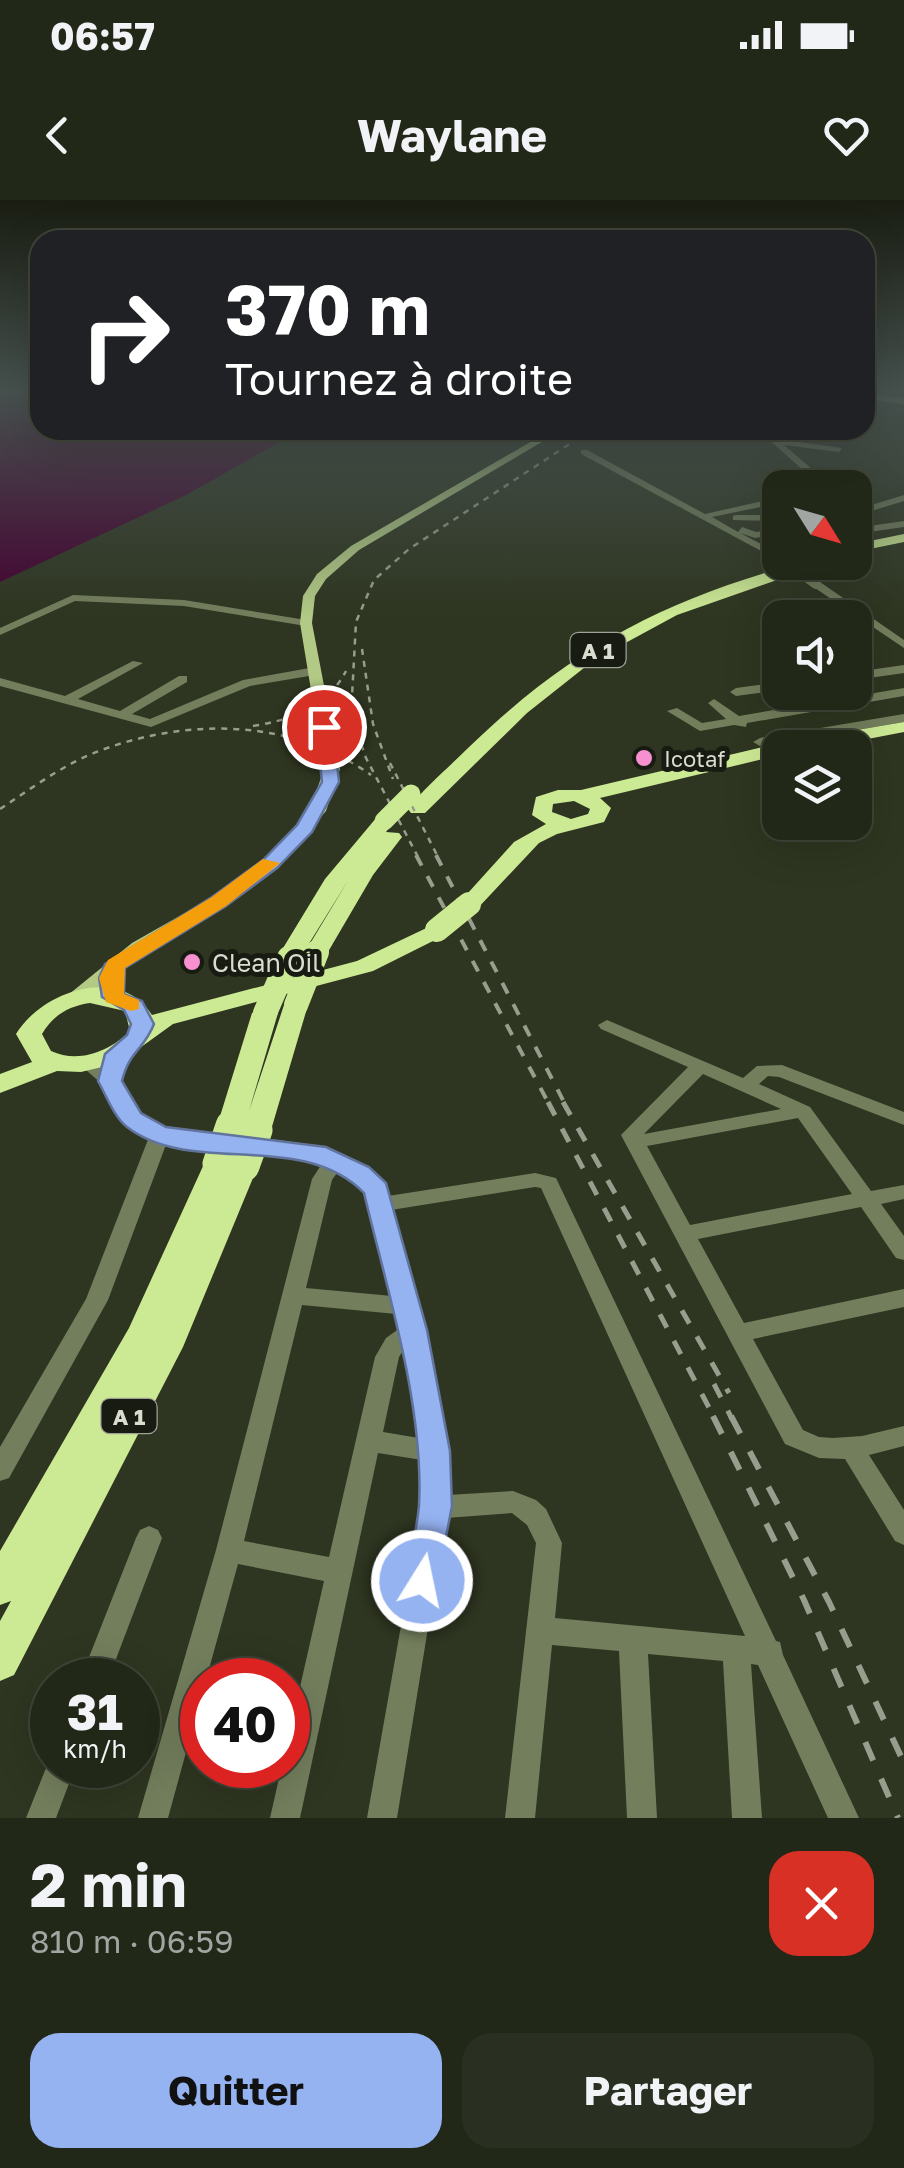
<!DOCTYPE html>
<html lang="fr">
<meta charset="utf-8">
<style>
:root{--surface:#222818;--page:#2a3021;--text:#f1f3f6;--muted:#a2a6a2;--line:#3f4437;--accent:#95b2f1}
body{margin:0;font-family:"Golos Text",sans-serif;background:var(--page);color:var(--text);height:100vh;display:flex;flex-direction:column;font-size:38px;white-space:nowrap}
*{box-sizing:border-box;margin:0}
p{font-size:32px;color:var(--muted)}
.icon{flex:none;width:55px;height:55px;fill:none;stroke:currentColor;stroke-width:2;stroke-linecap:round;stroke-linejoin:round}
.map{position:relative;height:1618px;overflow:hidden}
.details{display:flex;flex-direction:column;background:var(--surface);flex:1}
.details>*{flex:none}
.top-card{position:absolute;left:30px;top:30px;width:845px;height:210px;border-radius:30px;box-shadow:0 10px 40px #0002,0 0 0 2px var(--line);background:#202124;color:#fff;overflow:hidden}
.needle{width:65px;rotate:127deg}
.fabs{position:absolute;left:762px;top:270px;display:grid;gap:20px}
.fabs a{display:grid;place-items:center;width:110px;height:110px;border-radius:20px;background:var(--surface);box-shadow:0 10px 40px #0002,0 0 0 2px var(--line);font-size:50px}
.speed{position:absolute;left:30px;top:1458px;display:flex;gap:20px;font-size:50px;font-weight:700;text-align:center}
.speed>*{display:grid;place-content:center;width:130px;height:130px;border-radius:50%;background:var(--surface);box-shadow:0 10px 40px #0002,0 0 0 2px var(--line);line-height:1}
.speed small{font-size:25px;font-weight:400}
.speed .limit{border:15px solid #d22;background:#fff;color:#111}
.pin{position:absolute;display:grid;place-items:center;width:85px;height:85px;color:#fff;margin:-42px;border:5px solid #fff;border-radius:50%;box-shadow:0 2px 10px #0007}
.me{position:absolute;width:110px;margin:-55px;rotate:10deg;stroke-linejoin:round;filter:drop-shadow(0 0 8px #0008)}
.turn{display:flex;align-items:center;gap:35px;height:210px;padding:0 30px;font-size:45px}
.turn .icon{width:130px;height:130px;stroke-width:2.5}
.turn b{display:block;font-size:70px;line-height:85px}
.round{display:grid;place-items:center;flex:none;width:105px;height:105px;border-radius:30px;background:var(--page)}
.head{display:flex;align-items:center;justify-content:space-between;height:170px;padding:0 30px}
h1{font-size:60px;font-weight:700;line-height:75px}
.primary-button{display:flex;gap:20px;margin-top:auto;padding:20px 30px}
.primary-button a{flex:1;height:115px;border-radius:30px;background:var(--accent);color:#111;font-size:40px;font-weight:700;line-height:115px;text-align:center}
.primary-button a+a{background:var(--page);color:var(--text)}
.status{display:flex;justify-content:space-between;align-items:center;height:70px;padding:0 50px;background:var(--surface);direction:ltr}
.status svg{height:28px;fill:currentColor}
header{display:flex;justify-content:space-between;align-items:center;height:130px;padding:0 30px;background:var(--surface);font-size:45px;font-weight:700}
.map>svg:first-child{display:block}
</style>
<div class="status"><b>06:57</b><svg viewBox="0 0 49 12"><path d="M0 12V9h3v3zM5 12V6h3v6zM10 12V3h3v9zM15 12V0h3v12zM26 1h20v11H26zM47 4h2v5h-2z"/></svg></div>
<header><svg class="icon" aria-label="back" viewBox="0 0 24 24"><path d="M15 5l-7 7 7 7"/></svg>Waylane<svg class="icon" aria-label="heart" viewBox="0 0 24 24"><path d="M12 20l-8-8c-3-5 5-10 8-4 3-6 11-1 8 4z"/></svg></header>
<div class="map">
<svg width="904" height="1618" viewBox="0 0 904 1618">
<rect width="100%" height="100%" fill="#2e3520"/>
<path fill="#440031" d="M0 191H40V230H301L186 295 0 382Z"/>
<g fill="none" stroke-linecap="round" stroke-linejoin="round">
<path fill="#737e5d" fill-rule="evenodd" d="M886 191H904V194Z
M758 230H767L777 239 842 248 839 252 784 245 820 276 826 288H817L813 279Z
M581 250H587L705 314 780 297V303L712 317 738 332 742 327 756 332 780 328V334L755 338 740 333 780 354V361L581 254Z
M904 295V301L855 316V310Z
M736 315H780V321L733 320V316Z
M904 321V327L855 334V328Z
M812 382H820L904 440V448L812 386Z
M73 395 184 400 306 420 312 423 306 426 184 406 75 401 0 435V428Z
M133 461 143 463 78 499 120 511 179 476H187V482L132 514 150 519 243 480 315 467 321 471 315 475 250 486 151 527 0 486V478L65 496Z
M904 465V473L855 480V472Z
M780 482V490L736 496 730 492 736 488Z
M904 488V496L747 523 746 527 734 525 700 531 667 511 677 508 702 523 726 519 708 503 714 499 739 516Z
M904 514V522L760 546 753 542 760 538Z
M607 820 743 878 757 866 782 865 904 912V925L779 877 768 876 759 884 810 907 871 991 904 985V999L881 1004 904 1036V1060L896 1058 861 1007 698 1039 744 1123 904 1089V1107L753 1139 803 1230 819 1237 833 1238 862 1236 904 1226V1246L869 1255 904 1310V1345L895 1341 845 1259 819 1258 785 1244 621 935 688 867 601 829 598 825ZM703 874 781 909 644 934ZM798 918 852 994 690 1025 647 946Z
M87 857C124 869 128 915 163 928 174 932 189 932 201 933 252 939 368 937 388 996L535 973 556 978 776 1441 780 1442 783 1455 859 1618H828L758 1465 751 1464 762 1618H732L723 1461 648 1454 657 1618H627L619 1451 552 1445 535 1618H505L536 1343 527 1325 512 1313 446 1318 397 1618H367L422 1307V1260L378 1253 300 1618H270L282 1565H288V1540L324 1381 238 1364 206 1480H202V1494L168 1618H138L216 1350 312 979 323 962 167 942 108 1100 9 1278 0 1281V1247L86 1099 149 937 126 924 103 885 78 863 80 859ZM339 970 353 978 366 993 392 1096 306 1088 332 980ZM535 987 541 988 745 1436 555 1418 562 1343 546 1309 536 1300 513 1291 448 1295C445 1198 416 1103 391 1010ZM302 1105 396 1114 400 1128 386 1138 375 1157 329 1357 244 1341ZM404 1149 419 1238 383 1232 399 1157Z
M149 1326 158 1330 162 1338 108 1480H80L136 1338 140 1330Z
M52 1553V1565H76L56 1618H26Z"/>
<path fill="#b2ca85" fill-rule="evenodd" d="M865 193 904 198V204L865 199Z
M551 230H562L359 350 326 379 315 396 312 423 340 569 326 611 276 668 225 705 146 751 82 803H68L65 799 68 795 132 743 213 697 264 660 310 610 324 569 300 423 303 396 317 374 351 346Z"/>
<path fill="#cce994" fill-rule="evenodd" d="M904 334V342L855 352V344Z
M803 362H828L677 415 594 460 527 513 425 613H411L408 609C425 587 447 569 467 549 571 448 663 400 803 362Z
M904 522V532L821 548H780V555L600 598 611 608 604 622 557 634 539 643 477 709 469 711 458 704 514 642 546 624 532 615 536 597 558 590H581L780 543ZM574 601 590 609 588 614 571 619 552 612 553 604Z
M384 615 394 621 386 632 399 633 402 637 373 675 325 757 317 759 305 752 349 679 297 763H281L277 758 325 679 377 617Z
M437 723 445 725 449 730 445 735 373 771 173 824 119 863 81 872 57 871 0 893V874L32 862 16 834C42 791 120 764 152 815L357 761ZM90 803 125 811 130 831C110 851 79 864 51 851L42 834C53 815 69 806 90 803Z
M296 798 308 805 271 930 267 937H247L244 928 231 935 221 933 217 926 252 813 265 805 278 813 249 911 284 805Z
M218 954 232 963 244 956 254 959 258 966 183 1147 14 1475 0 1481V1421L11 1401 0 1405V1351L129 1128 204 964 208 957Z"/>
<path stroke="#989e8d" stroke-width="2.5" stroke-dasharray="6 6" stroke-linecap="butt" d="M362 449 373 524 393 579
M253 526C293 519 326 509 346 471
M390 563 438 657
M0 609C32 588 64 564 99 551 189 517 292 519 371 575
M418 657 366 558 351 515 356 422 374 380 409 349 591 230"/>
<path stroke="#989e8d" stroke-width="4" stroke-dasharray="12 12" stroke-linecap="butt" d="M416 655 549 904
M436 655 565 904"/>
<path stroke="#989e8d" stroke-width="5" stroke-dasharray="15 15" stroke-linecap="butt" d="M548 902 715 1219
M563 902 729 1193
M714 1184 732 1219"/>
<path stroke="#989e8d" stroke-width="6" stroke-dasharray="20 20" stroke-linecap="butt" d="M713 1216 804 1400 898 1618
M731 1216 829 1402 904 1563"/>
<path stroke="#737e5d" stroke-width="10" d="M786 362 816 384"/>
<path stroke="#cce994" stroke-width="19" d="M384 621 411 594"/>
<path stroke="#cce994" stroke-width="24" d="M437 730 469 704
M296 805 317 752
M265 813 289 758"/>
<path stroke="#cce994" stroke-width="31" d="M218 964 231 926
M244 966 257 930"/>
</g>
<linearGradient id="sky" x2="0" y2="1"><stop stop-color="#191d12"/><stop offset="0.46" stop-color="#46514e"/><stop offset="1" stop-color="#46514e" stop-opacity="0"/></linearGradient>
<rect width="904" height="417" fill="url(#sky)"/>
<path fill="#95b2f1" stroke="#61749d" stroke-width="2.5" d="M324 522 333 527 339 582 312 632 277 668 226 706 125 768 124 794 142 801 154 824C144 850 129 851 122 881L141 913 166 927 326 947 369 967 386 983 427 1130 450 1251 452 1306 435 1393 422 1397 410 1393 405 1381C410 1356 417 1330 419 1305 424 1205 387 1090 364 993 302 929 192 977 127 927 114 917 106 895 98 881L105 854 127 835 131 824 124 810 102 797 99 778 105 764 212 697 263 660 297 625 322 582 316 527Z"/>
<path fill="#f59e0b" d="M263 659 280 663 226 706 125 768 124 794 139 800V809L131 811 106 802 99 778 108 760 212 697Z"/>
<g fill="#f690cf" stroke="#181b12" stroke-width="4">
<circle cx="644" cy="558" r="10"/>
<circle cx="192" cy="762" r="10"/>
</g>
<g text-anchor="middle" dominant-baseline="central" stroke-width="10" stroke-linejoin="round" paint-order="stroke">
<g fill="#181b12" stroke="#9ea396" stroke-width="2.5">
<rect x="570.5" y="433" width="55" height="34" rx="8"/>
<rect x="101.5" y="1199" width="55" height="34" rx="8"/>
</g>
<g font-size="22" font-weight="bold" fill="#d8ddcf">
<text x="598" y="450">A 1</text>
<text x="129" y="1216">A 1</text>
</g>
<g font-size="22" fill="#d8ddcf" stroke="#181b12" text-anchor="start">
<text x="664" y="558">Icotaf</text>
</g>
<g font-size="25" fill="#d8ddcf" stroke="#181b12" text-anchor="start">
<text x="212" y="762">Clean Oil</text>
</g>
</g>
</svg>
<div class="fabs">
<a><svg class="needle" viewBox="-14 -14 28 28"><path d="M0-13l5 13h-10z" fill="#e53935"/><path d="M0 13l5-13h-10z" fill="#a2a6a2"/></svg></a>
<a><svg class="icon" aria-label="sound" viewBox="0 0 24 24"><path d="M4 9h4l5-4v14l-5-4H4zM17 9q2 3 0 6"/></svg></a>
<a><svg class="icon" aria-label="layers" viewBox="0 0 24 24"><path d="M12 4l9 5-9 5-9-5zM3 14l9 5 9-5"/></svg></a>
</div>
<div class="speed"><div>31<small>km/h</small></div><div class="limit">40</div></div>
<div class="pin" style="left:324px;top:527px;background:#d93025"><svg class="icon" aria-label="arrive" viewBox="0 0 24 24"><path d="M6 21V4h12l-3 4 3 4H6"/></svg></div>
<svg class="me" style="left:422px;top:1381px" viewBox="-20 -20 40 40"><circle r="17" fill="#95b2f1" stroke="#fff" stroke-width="3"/><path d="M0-11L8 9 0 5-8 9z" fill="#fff"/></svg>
<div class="top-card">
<div class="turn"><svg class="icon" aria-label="right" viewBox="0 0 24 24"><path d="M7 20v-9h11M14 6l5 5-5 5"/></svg><div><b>370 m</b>Tournez à droite</div></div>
</div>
</div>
<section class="details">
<div class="head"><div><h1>2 min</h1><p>810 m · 06:59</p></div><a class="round" style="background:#d93025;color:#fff"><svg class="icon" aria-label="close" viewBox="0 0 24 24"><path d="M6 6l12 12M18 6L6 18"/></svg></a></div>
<div class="primary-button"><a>Quitter</a><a>Partager</a></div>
</section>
